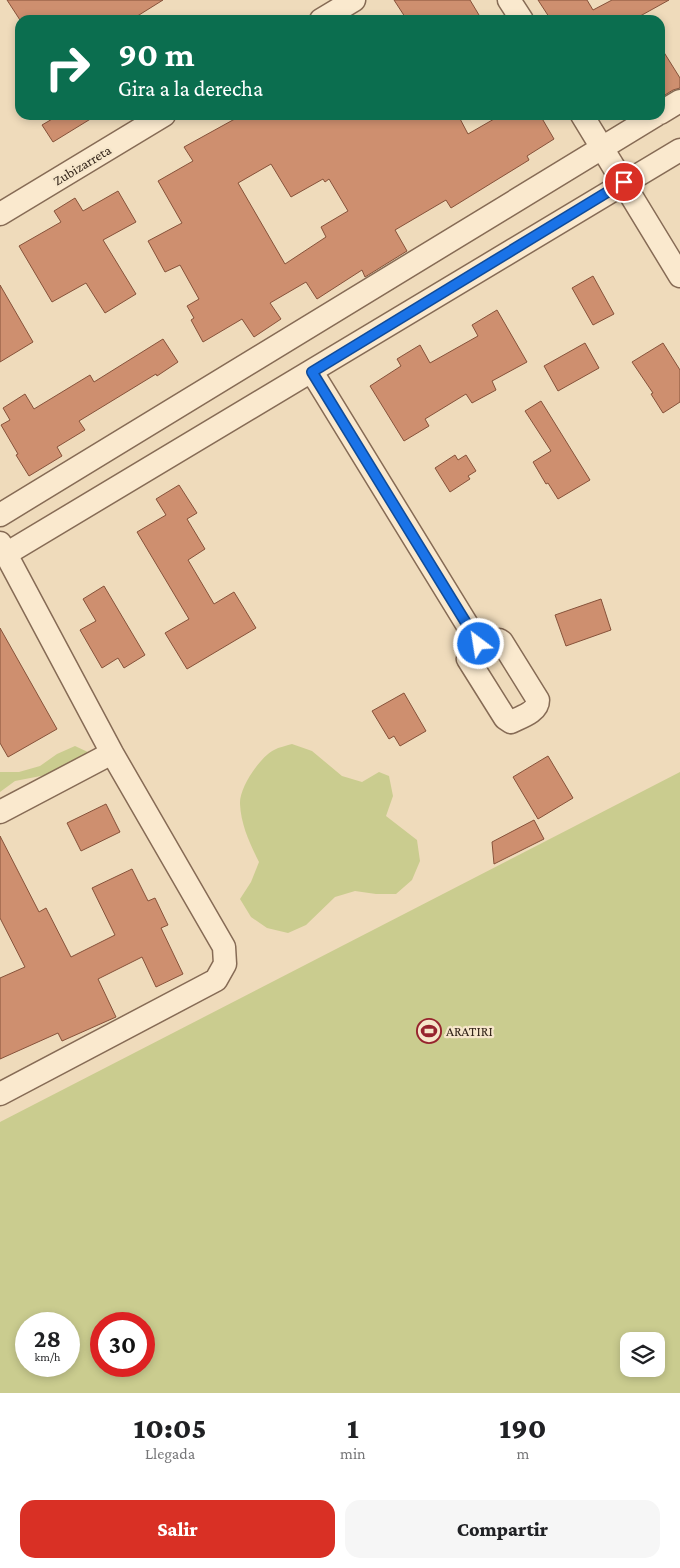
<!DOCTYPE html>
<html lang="es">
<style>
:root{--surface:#fff;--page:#f6f6f6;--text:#202124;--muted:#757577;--accent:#d93025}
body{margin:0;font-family:"Crimson Pro",serif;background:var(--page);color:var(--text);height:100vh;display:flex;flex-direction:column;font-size:19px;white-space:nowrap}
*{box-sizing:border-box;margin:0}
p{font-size:16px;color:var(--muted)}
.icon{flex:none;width:28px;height:28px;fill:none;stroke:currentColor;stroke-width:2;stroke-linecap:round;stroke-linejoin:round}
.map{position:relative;height:1393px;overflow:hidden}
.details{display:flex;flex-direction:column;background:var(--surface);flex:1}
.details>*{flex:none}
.guide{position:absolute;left:15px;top:15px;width:650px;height:105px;border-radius:15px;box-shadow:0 2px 8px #0003;background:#0b6e4f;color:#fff;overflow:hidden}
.buttons{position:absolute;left:620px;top:1332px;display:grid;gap:10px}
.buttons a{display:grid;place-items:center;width:45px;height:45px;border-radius:10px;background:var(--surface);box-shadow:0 2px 8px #0003;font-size:25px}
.speed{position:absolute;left:15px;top:1312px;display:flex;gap:10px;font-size:25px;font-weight:700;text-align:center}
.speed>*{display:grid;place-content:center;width:65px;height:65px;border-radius:50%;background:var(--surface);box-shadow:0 2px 8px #0003;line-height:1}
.speed small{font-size:12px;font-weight:400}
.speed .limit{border:8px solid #d22;background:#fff;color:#111}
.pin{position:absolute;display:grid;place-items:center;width:42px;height:42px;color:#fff;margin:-21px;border:2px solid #fff;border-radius:50%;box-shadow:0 1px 5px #0007}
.me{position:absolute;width:55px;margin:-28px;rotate:329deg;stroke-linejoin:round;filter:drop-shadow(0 0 4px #0008)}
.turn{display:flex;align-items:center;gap:18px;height:105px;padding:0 20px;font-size:22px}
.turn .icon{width:65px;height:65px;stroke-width:2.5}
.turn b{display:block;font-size:35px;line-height:42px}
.eta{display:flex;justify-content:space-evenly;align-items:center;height:85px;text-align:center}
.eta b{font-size:30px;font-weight:800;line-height:35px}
.cta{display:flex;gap:10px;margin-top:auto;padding:10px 20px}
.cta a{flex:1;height:58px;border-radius:15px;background:var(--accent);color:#fff;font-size:20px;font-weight:800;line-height:58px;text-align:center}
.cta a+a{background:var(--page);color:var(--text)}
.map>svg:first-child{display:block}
</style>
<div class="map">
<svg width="680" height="1393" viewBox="0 0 680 1393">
<rect width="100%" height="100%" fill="#efdbbb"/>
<path fill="#cacc8f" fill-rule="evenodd" d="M292 744 312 751 342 776 362 782 379 772 389 776 393 796 386 816 417 840 420 861 412 880 396 894H376L355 891 335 897 306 925 288 933 267 928 251 917 240 899 251 882 259 862C250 844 241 825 240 804 239 788 260 757 274 750 279 747 286 746 292 744Z
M75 746 92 754 56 773 15 781 0 792V772H19L40 766 57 754Z
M680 772V1393H0V1122ZM26 1324H69V1366H26ZM101 1324H144V1366H101ZM629 1341H656V1369H629Z"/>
<path fill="#ce8f6f" stroke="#86523a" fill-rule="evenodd" d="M7 0H163L131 20H20Z
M394 0H470L482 20H407Z
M538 0H587L593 10 612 0H669L633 20H551Z
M660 46 680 78V88L673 90 660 98Z
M59 115H97L53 142 42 125Z
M242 115H458L468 134 501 115H540L554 139 527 156 529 160 451 208 446 200 395 230 407 251 365 277 362 270 317 299 306 282 270 303 281 319 254 337 242 319 203 342 191 320 194 318 187 306 199 299 180 265 165 272 148 241 182 223 158 181 193 161 184 147ZM271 164 291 197 323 179 325 182 329 179 348 211 321 227 326 237 285 264 238 183Z
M118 191 136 222 103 240 136 294 105 313 86 283 52 302 19 246 61 222 54 211 75 198 83 211Z
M593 276 614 314 593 325 572 288Z
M0 285 33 342 0 362Z
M497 310 527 362 492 381 496 390 472 403 466 394 425 419 429 426 404 441 370 386 401 366 397 359 420 345 430 363 478 336 472 325Z
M163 339 178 362 157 376 156 374 79 421 85 430 57 447 62 456 29 476 16 455 18 454 1 425 10 420 3 408 25 394 34 409 90 375 94 382Z
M585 343 599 368 558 391 544 366Z
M663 343 680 370V402L663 413 651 394 653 393 632 362Z
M541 401 590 480 558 499 548 483 546 484 533 462 551 451 525 411Z
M455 455 458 460 466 455 476 471 468 476 470 479 450 492 435 468Z
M179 485 197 513 187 519 205 549 188 560 214 604 234 592 256 628 187 669 165 633 189 619 137 532 166 515 156 499Z
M104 586 145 655 124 668 118 658 102 668 80 630 96 621 83 599Z
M601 599 611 630 566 646 555 615Z
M0 628 57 729 8 757 0 743Z
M404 693 426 731 400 746 394 736 389 739 372 711Z
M548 756 573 798 538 819 513 777Z
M106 804 120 832 81 851 67 823Z
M534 820 544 839 494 864 492 842Z
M0 836 39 912 46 908 71 957 115 935 92 888 132 869 148 901 155 898 168 925 161 928 183 974 156 987 142 957 98 979 116 1017 62 1041 58 1033 0 1059V978L25 967 0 918Z"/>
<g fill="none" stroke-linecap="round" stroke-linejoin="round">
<defs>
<path id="street" d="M509 0 522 20
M321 20 354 0
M660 113 680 101
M582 115 680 276
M0 214 164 115
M312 372 479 644
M0 515 656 115
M0 543 112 753 224 947 225 964 216 980 0 1094
M6 554 680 150
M499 640 502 642 538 700C538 712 521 717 511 722L505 718 468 659 479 644Z
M0 812 112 753"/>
</defs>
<use href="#street" stroke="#866b55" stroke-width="25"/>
<use href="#street" stroke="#fae9ce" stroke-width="22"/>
</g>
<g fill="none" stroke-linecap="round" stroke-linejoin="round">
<defs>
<path id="route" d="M479 644 312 372 624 182"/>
</defs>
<use href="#route" stroke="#114b97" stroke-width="12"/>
<use href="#route" stroke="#1a73e8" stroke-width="9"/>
</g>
<defs>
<symbol id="stadium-ring" viewBox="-11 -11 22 22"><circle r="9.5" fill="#f6e6ca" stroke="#96232d" stroke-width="1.5"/><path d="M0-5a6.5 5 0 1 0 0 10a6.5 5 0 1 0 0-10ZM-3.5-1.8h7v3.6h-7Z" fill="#96232d"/></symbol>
</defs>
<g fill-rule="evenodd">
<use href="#stadium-ring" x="415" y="1017" width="28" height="28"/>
</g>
<g text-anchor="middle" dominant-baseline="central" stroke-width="4.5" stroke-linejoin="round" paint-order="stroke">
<g font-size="14" fill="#34251a" stroke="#f6e6ca">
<text transform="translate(82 165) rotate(-31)">Zubizarreta</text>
</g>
<g font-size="14" fill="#34251a" stroke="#f6e6ca" text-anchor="start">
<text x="446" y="1031">ARATIRI</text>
</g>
</g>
</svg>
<div class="buttons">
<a><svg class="icon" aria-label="layers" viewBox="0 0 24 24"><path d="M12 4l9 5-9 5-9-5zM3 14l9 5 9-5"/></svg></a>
</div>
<div class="speed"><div>28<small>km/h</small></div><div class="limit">30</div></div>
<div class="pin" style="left:624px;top:182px;background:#d93025"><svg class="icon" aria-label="arrive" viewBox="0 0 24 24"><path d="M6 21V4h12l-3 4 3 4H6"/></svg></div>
<svg class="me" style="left:479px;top:644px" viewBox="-20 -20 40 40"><circle r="17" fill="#1a73e8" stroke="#fff" stroke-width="3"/><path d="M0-11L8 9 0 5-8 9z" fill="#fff"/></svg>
<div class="guide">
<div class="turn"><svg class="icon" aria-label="right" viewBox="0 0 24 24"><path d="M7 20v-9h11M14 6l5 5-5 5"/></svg><div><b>90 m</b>Gira a la derecha</div></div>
</div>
</div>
<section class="details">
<div class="eta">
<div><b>10:05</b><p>Llegada</p></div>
<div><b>1</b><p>min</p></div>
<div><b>190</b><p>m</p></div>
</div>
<div class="cta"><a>Salir</a><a>Compartir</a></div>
</section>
